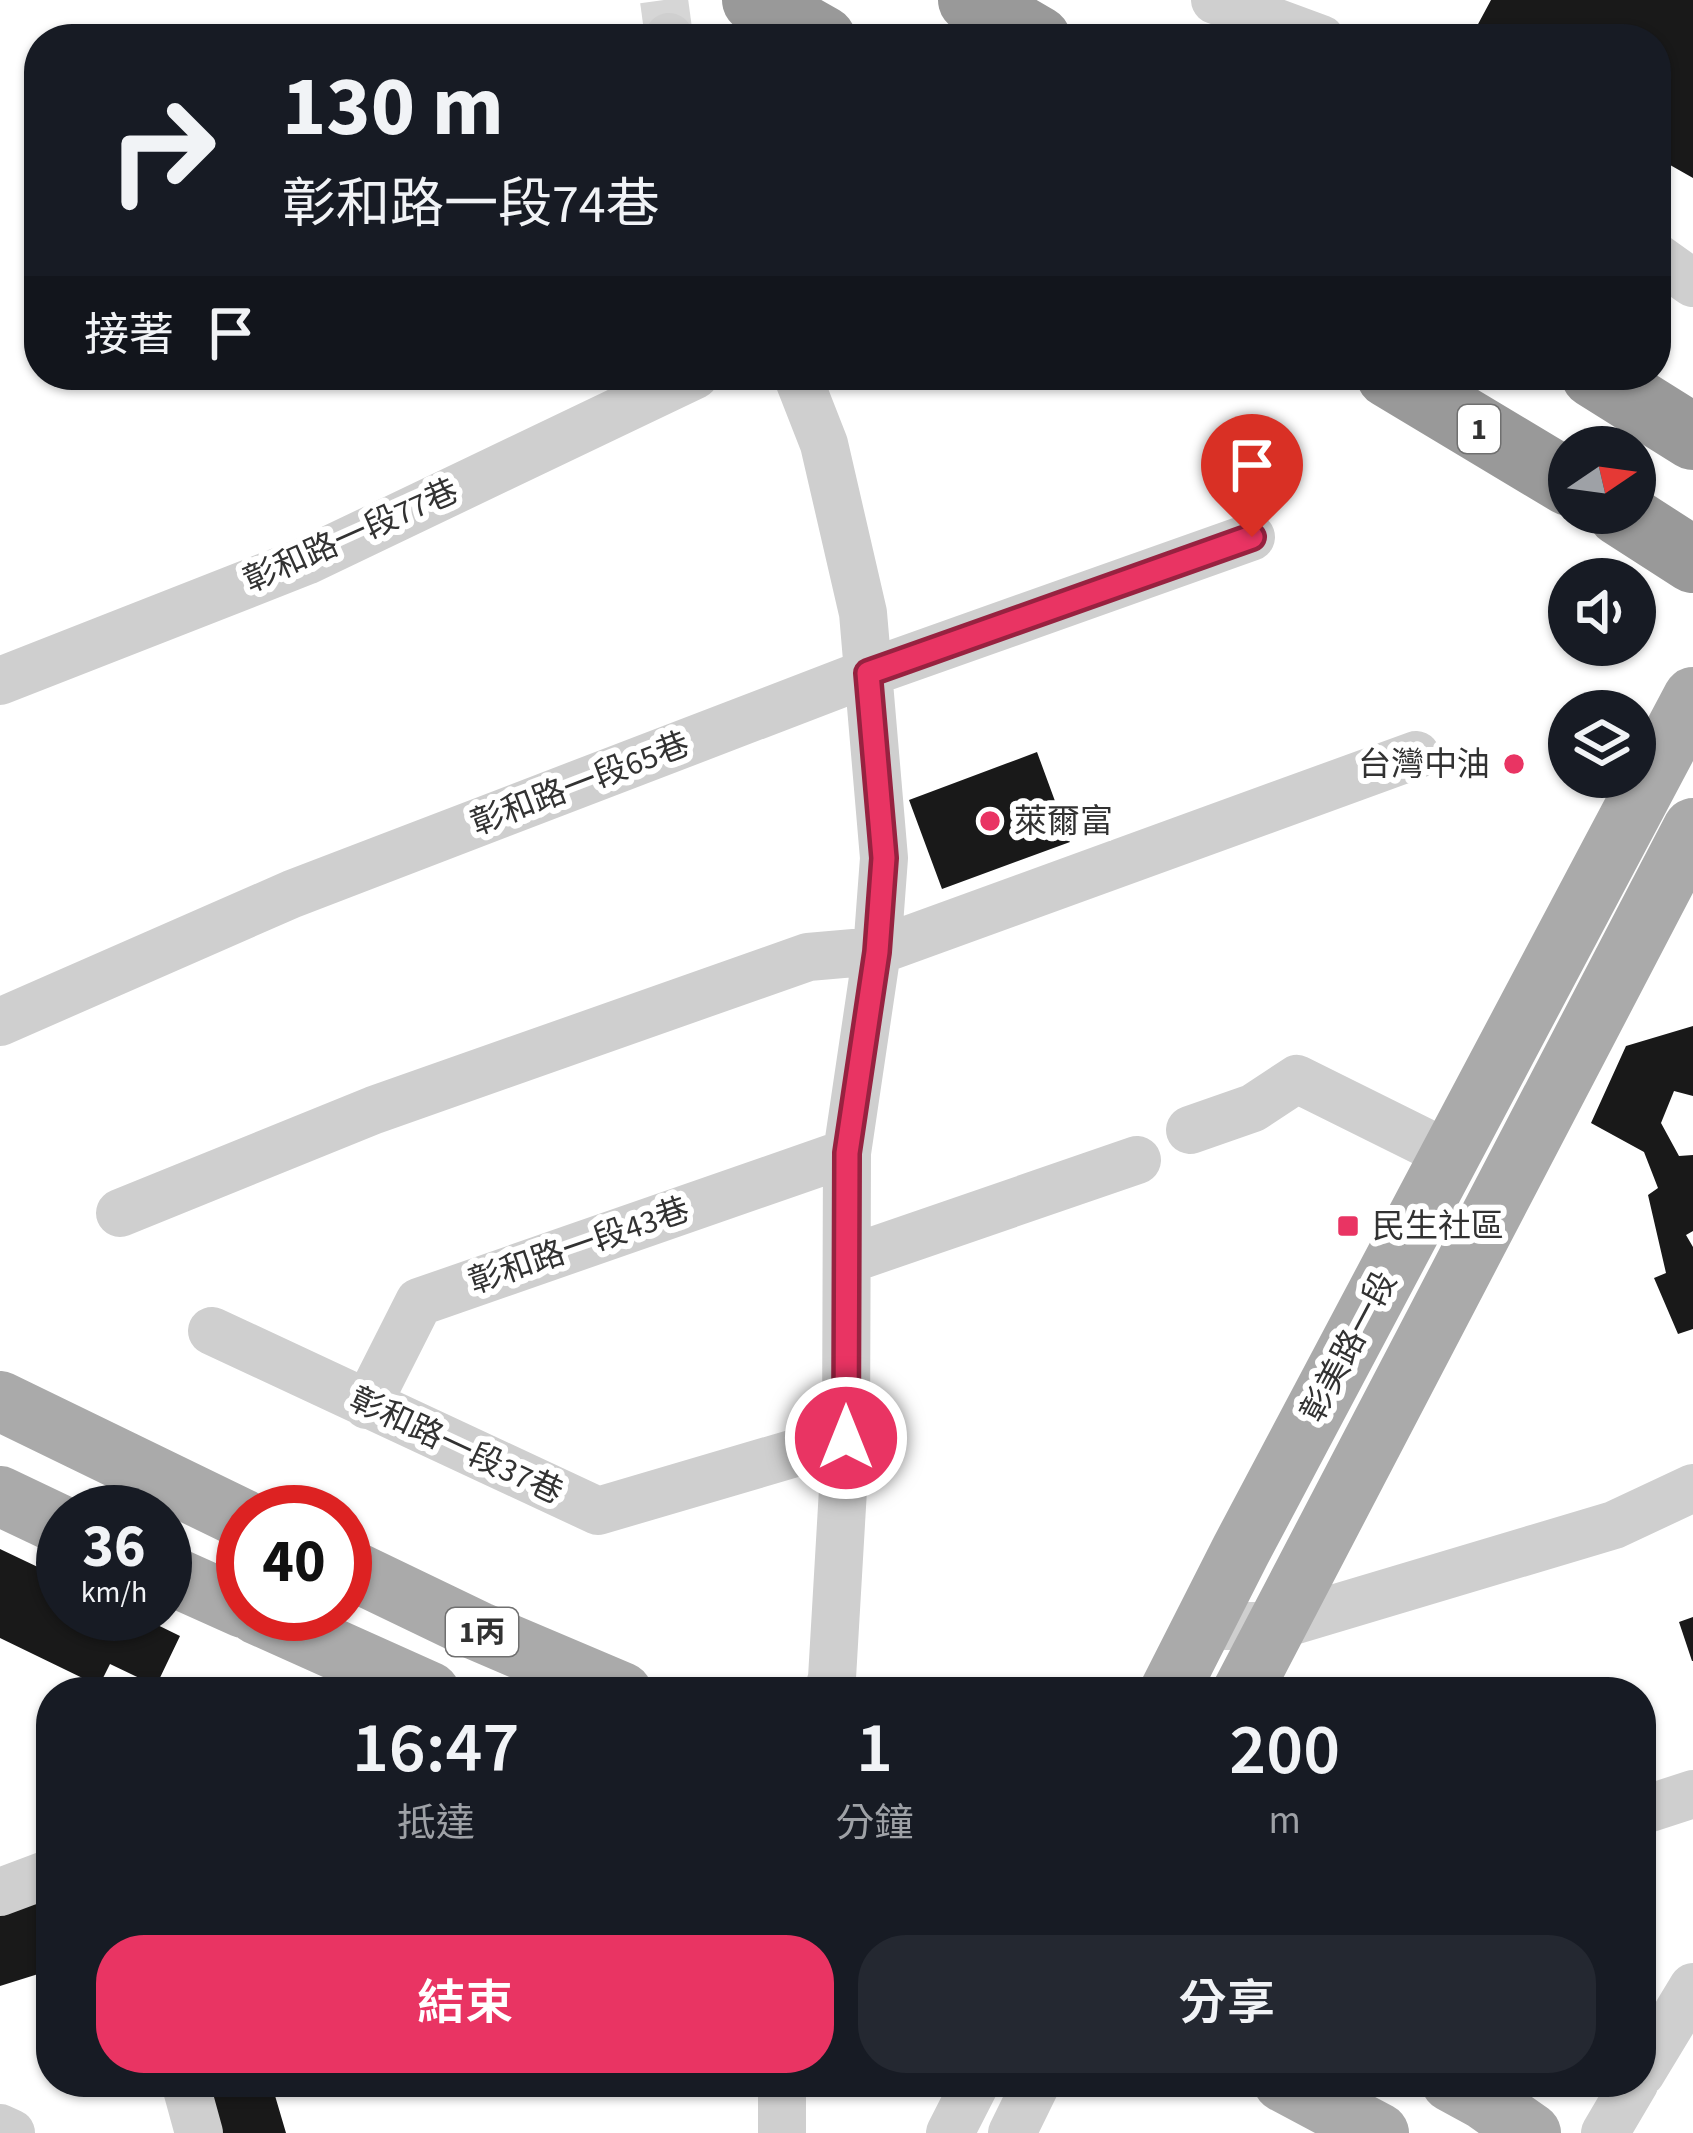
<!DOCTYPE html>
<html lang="zh-TW">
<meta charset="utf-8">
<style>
:root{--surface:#171b24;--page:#242831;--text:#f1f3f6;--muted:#9ea1a6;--accent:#e93463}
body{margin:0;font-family:"Source Sans 3","Noto Sans TC",sans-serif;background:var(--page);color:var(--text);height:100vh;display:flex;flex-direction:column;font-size:45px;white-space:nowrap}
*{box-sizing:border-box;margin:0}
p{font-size:39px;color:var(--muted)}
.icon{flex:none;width:66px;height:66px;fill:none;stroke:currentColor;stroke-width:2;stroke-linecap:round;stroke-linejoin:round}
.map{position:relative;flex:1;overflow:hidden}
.side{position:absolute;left:36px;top:1677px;width:1620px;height:420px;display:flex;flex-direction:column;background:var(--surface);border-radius:48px;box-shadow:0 3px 9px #0004}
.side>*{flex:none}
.guide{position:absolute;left:24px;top:24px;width:1647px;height:366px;border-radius:48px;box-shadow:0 3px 9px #0004;background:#171b24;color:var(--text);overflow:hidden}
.needle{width:78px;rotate:77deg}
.controls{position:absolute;left:1548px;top:426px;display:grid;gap:24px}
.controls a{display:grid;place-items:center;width:108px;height:108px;border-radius:50%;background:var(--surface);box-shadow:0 3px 9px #0004;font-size:60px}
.speed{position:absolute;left:36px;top:1485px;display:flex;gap:24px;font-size:60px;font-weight:700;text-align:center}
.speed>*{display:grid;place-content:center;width:156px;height:156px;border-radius:50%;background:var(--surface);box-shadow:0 3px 9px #0004;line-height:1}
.speed small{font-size:30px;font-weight:400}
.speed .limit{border:18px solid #d22;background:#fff;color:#111}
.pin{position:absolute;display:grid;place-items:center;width:102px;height:102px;color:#fff;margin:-123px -51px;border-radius:50% 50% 50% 0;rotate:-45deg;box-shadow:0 0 12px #0007}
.pin .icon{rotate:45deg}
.me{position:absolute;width:132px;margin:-66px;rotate:0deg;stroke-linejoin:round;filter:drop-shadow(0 0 9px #0008)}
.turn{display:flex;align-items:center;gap:42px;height:252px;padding:0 60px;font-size:54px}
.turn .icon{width:156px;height:156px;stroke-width:2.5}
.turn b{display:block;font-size:84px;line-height:102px}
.then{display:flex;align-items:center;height:114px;padding:0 60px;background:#0003;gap:24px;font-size:45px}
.eta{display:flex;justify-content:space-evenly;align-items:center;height:204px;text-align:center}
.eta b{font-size:72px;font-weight:600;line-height:84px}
.button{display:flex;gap:24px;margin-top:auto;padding:24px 60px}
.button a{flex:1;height:138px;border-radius:48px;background:var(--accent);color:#fff;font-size:48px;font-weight:600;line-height:138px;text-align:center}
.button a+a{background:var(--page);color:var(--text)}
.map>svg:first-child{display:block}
</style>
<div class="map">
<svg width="1693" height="2133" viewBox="0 0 1693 2133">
<rect width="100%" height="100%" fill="#fff"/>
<path fill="#191919" d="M1491 0H1693V178L1656 157V39H1470Z
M1037 752 1070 842 942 889 909 800Z
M1693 1026V1096L1674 1091 1661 1123 1679 1156 1693 1155V1231L1686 1235 1693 1247V1329L1678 1334 1654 1278 1666 1273 1648 1195 1658 1188 1644 1152 1591 1123 1626 1046Z
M0 1549 63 1579V1614H135L180 1636 156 1686 110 1664 99 1686 0 1638Z
M1693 1617V1661H1692L1679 1622Z
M51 1884V1970L0 1986V1899Z
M198 2082H271L286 2133H214Z
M1523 2082H1554L1545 2096Z"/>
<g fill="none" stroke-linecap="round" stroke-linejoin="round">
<path stroke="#d6d6d6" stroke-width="48" stroke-dasharray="48 24" stroke-linecap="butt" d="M664 0 669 37"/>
<path stroke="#cfcfcf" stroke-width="48" d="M1215 0 1321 39
M669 37 670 39
M1656 257 1693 283
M797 375 824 444 863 613 884 858 877 951 847 1153 846 1438 832 1678 828 1692
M0 681 306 561 695 375
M0 1022 292 894 868 673 1251 537
M1190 1130 1253 1108 1297 1079 1450 1155
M120 1213 374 1110 808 957 877 951 1416 755
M847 1260 1137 1160
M212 1331 598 1511 846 1438
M367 1405 419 1302 847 1153
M1203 1626H1276L1614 1525 1693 1488
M1641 1811 1693 1794
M0 1892 51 1873
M1641 2073 1693 1987
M185 2082 199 2133
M782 2082V2133
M0 2128 11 2133
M950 2133 976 2082
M1012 2133 1037 2082
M1605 2133 1635 2082"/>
<path stroke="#aaa" stroke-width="60" d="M0 1401 243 1519
M0 1496 63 1526
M345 1567 478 1631 622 1692
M165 1573 243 1608
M256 1614 430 1692
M1169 1692 1241 1550 1693 697
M1242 1692 1693 828
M1283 2082 1379 2133
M1451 2082 1484 2100 1531 2133"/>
<path stroke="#999" stroke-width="66" d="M755 0 823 39
M971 0 1038 39
M1389 375 1569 483
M1594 375 1693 437
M1620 513 1693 560"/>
</g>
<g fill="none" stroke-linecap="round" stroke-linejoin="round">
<defs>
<path id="route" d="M846 1438 847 1153 877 952 884 858 868 673 1252 537"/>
</defs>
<use href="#route" stroke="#972240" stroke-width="30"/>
<use href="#route" stroke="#e93463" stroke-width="21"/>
</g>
<g fill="#e93463" stroke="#fff" stroke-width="4.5">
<circle cx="1514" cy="764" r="12"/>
<circle cx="990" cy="821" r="12"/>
<rect x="1336" y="1214" width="24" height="24" rx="6"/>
</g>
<g text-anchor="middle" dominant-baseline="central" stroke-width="12" stroke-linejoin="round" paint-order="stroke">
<g fill="#fff" stroke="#707070" stroke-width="3">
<rect x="1458" y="405" width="42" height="48" rx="9"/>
<rect x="446" y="1608" width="72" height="48" rx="9"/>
</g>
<g font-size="30" font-weight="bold" fill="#323232">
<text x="1479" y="429">1</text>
<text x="482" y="1632">1丙</text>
</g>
<g font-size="33" fill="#323232" stroke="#fff">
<text transform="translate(351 536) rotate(-24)">彰和路一段77巷</text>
<text transform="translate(580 784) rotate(-21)">彰和路一段65巷</text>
<text transform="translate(579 1246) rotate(-19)">彰和路一段43巷</text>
<text transform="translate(1349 1347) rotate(-62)">彰美路一段</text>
<text transform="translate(456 1446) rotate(25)">彰和路一段37巷</text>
</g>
<g font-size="33" fill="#323232" stroke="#fff" text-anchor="start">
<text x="1490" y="764" text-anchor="end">台灣中油</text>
<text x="1014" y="821">萊爾富</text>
<text x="1372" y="1226">民生社區</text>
</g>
</g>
</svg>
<div class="controls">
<a><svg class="needle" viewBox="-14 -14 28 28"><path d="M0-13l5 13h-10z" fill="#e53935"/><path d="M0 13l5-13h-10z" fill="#9ea1a6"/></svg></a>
<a><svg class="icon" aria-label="sound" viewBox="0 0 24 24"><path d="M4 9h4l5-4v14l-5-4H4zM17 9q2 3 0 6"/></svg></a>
<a><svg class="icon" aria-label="layers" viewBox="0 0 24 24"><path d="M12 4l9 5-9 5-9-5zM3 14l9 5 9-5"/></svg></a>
</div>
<div class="speed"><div>36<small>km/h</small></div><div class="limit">40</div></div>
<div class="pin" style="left:1252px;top:537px;background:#d93025"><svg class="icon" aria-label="arrive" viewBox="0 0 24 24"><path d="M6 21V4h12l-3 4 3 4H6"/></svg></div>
<svg class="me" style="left:846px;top:1438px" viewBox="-20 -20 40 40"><circle r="17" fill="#e93463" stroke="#fff" stroke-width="3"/><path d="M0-11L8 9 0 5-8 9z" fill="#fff"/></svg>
<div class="guide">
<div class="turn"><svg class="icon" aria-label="right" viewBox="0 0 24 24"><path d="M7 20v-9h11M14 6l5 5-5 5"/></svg><div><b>130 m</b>彰和路一段74巷</div></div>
<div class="then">接著<svg class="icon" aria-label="arrive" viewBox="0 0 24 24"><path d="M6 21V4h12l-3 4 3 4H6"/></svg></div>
</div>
<section class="side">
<div class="eta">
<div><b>16:47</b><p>抵達</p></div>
<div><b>1</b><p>分鐘</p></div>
<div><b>200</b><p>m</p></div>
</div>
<div class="button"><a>結束</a><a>分享</a></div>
</section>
</div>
